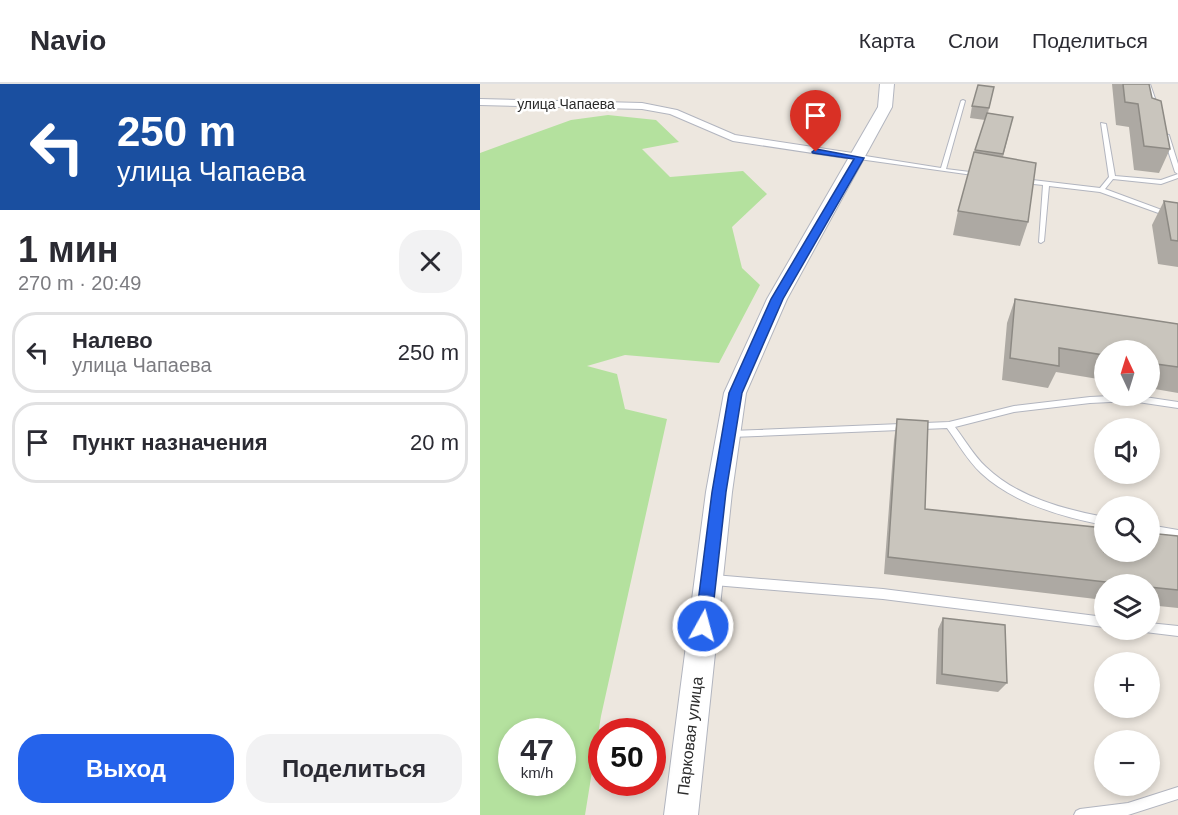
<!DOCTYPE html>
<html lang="ru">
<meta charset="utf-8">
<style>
:root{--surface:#fff;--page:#f2f2f3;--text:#2b2b33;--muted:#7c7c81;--line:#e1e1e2;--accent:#2563eb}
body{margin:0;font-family:Helvetica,sans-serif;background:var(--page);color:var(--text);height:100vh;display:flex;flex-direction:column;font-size:22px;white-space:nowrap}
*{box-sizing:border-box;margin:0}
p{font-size:20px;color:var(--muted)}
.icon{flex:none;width:33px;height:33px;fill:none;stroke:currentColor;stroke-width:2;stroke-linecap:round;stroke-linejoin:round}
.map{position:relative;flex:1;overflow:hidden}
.drawer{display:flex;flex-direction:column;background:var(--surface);width:480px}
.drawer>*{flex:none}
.hud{background:#1a4fa0;color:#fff;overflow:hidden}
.needle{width:39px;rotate:356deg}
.fabs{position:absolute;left:614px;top:256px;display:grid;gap:12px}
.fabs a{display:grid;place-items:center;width:66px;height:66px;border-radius:50%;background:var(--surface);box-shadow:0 3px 9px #0003;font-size:30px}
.speed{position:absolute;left:18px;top:634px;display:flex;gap:12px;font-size:30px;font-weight:700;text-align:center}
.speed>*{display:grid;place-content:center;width:78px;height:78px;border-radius:50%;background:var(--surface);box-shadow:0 3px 9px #0003;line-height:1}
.speed small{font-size:15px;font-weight:400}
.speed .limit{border:9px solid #d22;background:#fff;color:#111}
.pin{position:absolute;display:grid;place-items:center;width:51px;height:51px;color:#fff;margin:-62px -26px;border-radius:50% 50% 50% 0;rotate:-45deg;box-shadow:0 0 6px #0007}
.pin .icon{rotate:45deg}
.me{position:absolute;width:66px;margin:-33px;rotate:7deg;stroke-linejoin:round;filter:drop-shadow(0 0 4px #0008)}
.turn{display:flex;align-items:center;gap:21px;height:126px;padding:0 18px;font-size:27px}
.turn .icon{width:78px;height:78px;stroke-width:2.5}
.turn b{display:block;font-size:42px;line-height:51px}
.round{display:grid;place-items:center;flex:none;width:63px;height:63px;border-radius:24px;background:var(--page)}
.head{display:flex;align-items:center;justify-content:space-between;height:102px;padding:0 18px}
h1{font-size:36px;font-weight:800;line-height:45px}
.primary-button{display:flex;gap:12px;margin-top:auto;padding:12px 18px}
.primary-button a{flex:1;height:69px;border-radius:24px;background:var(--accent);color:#fff;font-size:24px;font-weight:800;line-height:69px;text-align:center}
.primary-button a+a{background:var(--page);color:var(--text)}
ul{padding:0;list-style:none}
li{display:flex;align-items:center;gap:18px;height:81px;margin:0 12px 9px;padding:0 6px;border:3px solid var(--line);border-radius:24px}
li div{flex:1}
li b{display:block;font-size:22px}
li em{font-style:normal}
header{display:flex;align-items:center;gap:36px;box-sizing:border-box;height:84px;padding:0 30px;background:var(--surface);border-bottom:2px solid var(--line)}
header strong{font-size:28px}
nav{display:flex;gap:33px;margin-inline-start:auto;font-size:21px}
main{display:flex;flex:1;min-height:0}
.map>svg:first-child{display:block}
</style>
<header>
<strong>Navio</strong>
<nav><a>Карта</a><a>Слои</a><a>Поделиться</a></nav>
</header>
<main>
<section class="drawer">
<div class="hud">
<div class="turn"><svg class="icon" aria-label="left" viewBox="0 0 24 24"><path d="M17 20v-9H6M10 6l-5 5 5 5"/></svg><div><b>250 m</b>улица Чапаева</div></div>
</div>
<div class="head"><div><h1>1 мин</h1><p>270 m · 20:49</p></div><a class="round"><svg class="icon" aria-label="close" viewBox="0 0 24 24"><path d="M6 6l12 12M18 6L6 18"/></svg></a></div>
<ul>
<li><svg class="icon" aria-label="left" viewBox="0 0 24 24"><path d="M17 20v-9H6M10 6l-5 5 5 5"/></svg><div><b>Налево</b><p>улица Чапаева</p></div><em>250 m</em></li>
<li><svg class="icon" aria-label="arrive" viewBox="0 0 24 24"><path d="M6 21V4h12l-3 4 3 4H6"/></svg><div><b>Пункт назначения</b></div><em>20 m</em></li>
</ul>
<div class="primary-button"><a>Выход</a><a>Поделиться</a></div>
</section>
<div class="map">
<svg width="698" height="731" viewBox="0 0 698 731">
<rect width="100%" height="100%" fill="#ede7df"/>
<path fill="#b4e19e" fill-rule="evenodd" d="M128 31 176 36 199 58 162 65 190 93 263 87 287 110 252 143 262 184 280 201 239 279 145 271 107 282 137 290 145 325 187 335 121 632 105 731H0V69L91 36ZM32 648H82V699H32Z"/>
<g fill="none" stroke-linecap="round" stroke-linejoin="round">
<defs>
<path id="service" d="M666 0H670L679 26 675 25Z
M483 16 485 17 466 85 498 89 501 91 500 92 379 75 376 73 379 71 461 84 481 17Z
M621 39 626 40 635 92 681 96 698 90V94L681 100 633 95 625 105 698 132V136L620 108 569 102 564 157 561 159 559 158 563 101 544 99 541 97 544 95 620 104 629 93Z
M684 50 689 51 698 80V90L695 88 683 51Z
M631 312H658L698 318V324L651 317 610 319 534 328 475 343C485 356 494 372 506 383 537 413 583 425 624 433V441C582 433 533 419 501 389 487 376 478 359 467 344L251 353 248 352 247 350 248 348 251 347 469 338 534 322 610 313Z
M669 441 698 446V454L669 449Z
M234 491 403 505 624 533V543L403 515 234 501 231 499 229 496 231 493Z
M669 539 698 542V552L665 548V546H669Z
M698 703V715L648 731H594L596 727 600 725 648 719Z"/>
<path id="minor" d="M0 15 162 19 197 26 255 51 379 70 384 73 379 76 253 57 190 30 162 25 0 21Z"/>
<path id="secondary" d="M400 0H414L412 23 307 215 266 309 252 408 218 731H184L226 408 244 309 287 215 398 23Z"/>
</defs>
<use href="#service" stroke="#b2b5bf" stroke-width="2"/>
<use href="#minor" stroke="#b2b5bf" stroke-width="2"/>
<use href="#secondary" stroke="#b2b5bf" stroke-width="2"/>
<use href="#service" fill="#fff" fill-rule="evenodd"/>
<use href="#minor" fill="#fff" fill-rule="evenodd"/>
<use href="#secondary" fill="#fff" fill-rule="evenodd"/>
</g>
<path fill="#ada9a3" d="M632 0H669L672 14 690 65 679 89 654 86 649 43 636 41Z
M514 3 508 29 533 33 523 73 548 138 540 162 473 151 478 127 495 66 505 36 490 34 492 22Z
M684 117 698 119V183L678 180 672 141Z
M535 215 698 240V309L669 304V267H624V296L576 288 568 304 522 296 527 239Z
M417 335 445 425 698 452V524L669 521V501H624V516L404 490 414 356Z
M463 534 527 599 518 608 456 600 458 545Z"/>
<path fill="#c9c5bd" stroke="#8d8a84" stroke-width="1.5" d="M643 0H669L672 14 681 17 690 65 664 62 658 20 645 18Z
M498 1 514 3 509 24 492 22Z
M507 29 533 33 523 70 495 66Z
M494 68 556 79 548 138 478 127Z
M684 117 698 119V157L691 156Z
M535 215 698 240V283L669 279V267H624V271L579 264V282L530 274Z
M417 335 448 337 445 425 624 444V468H669V449L698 452V506L669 503V501H652L408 473Z
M463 534 525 541 527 599 462 590Z"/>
<path fill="#2563eb" stroke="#184099" stroke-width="1.5" d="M336 65 384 74 303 215 262 309 246 408 231 542 229 548 223 550 217 548 215 542 232 408 249 309 291 215 374 75 333 69 332 68Z"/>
<g text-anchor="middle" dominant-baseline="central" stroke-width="5" stroke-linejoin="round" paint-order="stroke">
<g font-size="14" fill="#2c2c2c" stroke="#fff">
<text x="86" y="20">улица Чапаева</text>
</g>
<g font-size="16" fill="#2c2c2c" stroke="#fff">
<text transform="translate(210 652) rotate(-83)">Парковая улица</text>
</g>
</g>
</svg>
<div class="fabs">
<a><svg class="needle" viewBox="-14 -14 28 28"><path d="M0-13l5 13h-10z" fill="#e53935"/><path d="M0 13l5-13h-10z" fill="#7c7c81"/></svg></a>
<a><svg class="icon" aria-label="sound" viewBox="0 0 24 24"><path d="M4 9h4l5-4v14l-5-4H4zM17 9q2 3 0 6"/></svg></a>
<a><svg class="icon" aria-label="search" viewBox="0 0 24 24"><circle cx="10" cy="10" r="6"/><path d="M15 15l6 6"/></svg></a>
<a><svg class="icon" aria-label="layers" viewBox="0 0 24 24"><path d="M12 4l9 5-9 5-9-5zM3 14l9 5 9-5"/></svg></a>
<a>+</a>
<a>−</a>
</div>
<div class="speed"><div>47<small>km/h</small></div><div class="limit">50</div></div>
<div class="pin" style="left:336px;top:68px;background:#d93025"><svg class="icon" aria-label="arrive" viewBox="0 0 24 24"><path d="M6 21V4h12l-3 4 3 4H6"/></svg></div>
<svg class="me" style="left:223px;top:542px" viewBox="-20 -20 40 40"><circle r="17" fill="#2563eb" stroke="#fff" stroke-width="3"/><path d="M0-11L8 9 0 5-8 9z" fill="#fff"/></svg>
</div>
</main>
